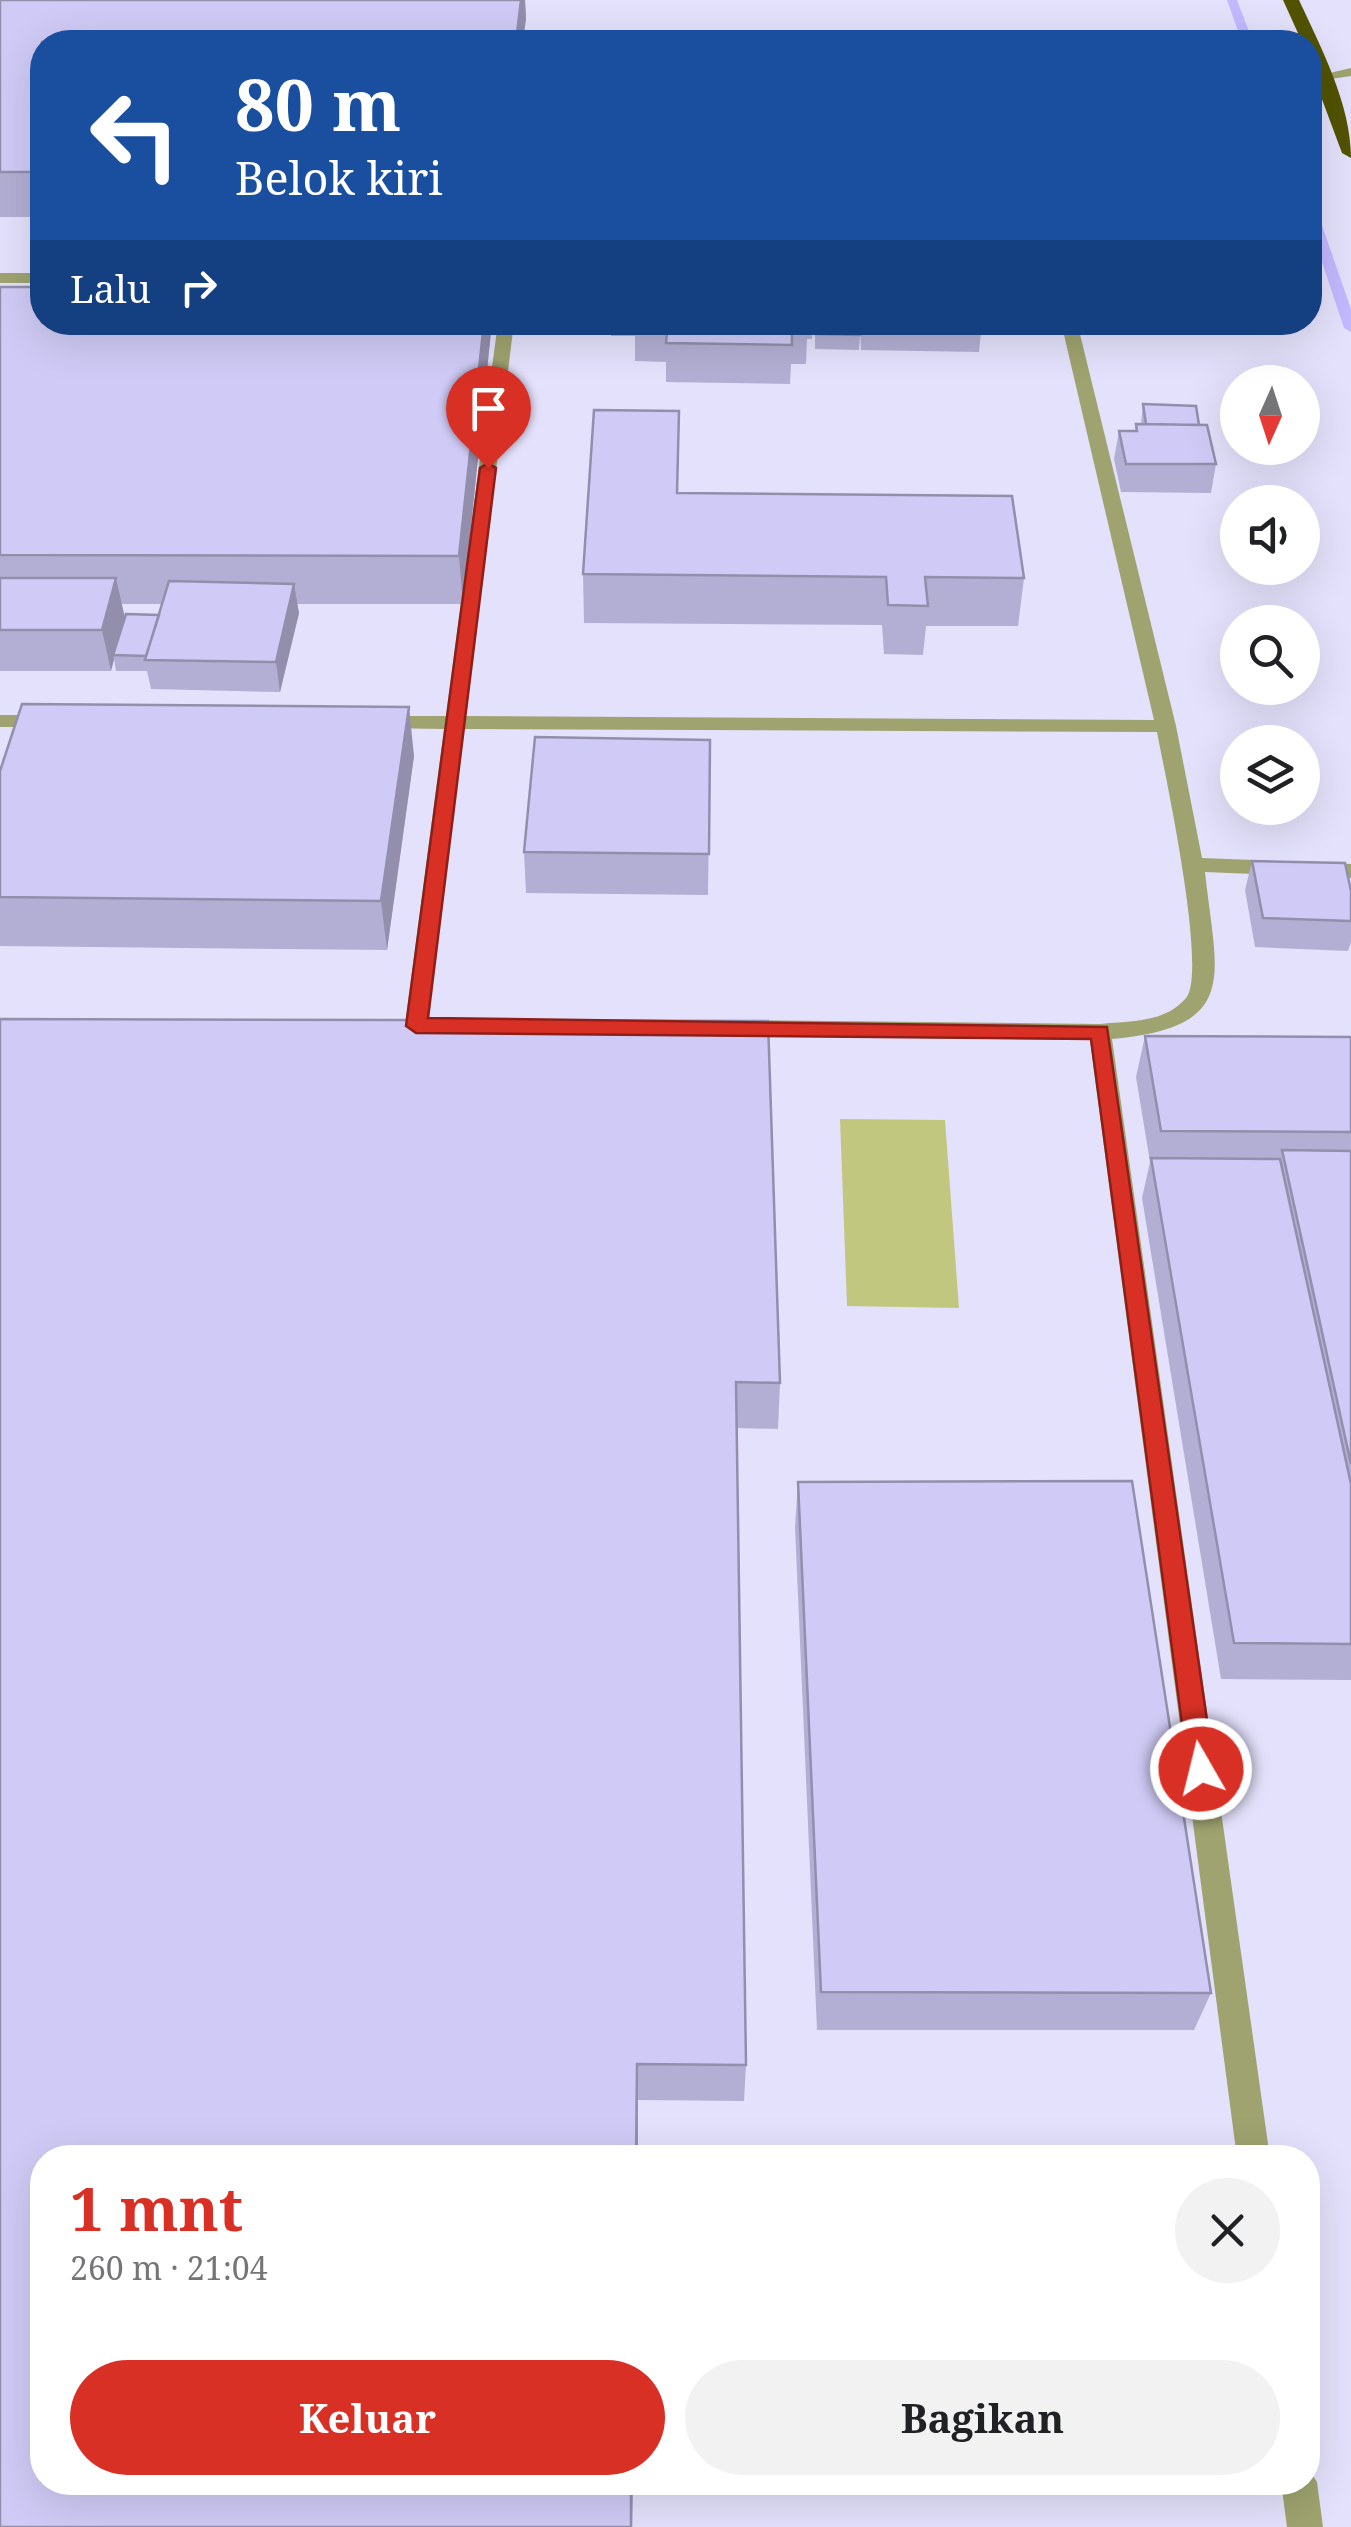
<!DOCTYPE html>
<html lang="id">
<meta charset="utf-8">
<style>
:root{--surface:#fff;--page:#f2f2f2;--text:#202124;--muted:#757577;--accent:#d93025}
body{margin:0;font-family:"Noto Serif",serif;background:var(--page);color:var(--text);height:100vh;display:flex;flex-direction:column;font-size:38px;white-space:nowrap}
*{box-sizing:border-box;margin:0}
p{font-size:32px;color:var(--muted)}
.icon{flex:none;width:55px;height:55px;fill:none;stroke:currentColor;stroke-width:2;stroke-linecap:round;stroke-linejoin:round}
.map{position:relative;flex:1;overflow:hidden}
.details{position:absolute;left:30px;top:2145px;width:1290px;height:350px;display:flex;flex-direction:column;background:var(--surface);border-radius:40px;box-shadow:0 10px 40px #0002}
.details>*{flex:none}
.hud{position:absolute;left:30px;top:30px;width:1292px;height:305px;border-radius:40px;box-shadow:0 10px 40px #0002;background:#1a4fa0;color:#fff;overflow:hidden}
.needle{width:65px;rotate:183deg}
.tools{position:absolute;left:1220px;top:365px;display:grid;gap:20px}
.tools a{display:grid;place-items:center;width:100px;height:100px;border-radius:50%;background:var(--surface);box-shadow:0 10px 40px #0002;font-size:50px}
.pin{position:absolute;display:grid;place-items:center;width:85px;height:85px;color:#fff;margin:-102px -42px;border-radius:50% 50% 50% 0;rotate:-45deg;box-shadow:0 0 10px #0007}
.pin .icon{rotate:45deg}
.me{position:absolute;width:110px;margin:-55px;rotate:352deg;stroke-linejoin:round;filter:drop-shadow(0 0 8px #0008)}
.turn{display:flex;align-items:center;gap:35px;height:210px;padding:0 40px;font-size:45px}
.turn .icon{width:130px;height:130px;stroke-width:2.5}
.turn b{display:block;font-size:70px;line-height:85px}
.then{display:flex;align-items:center;height:95px;padding:0 40px;background:#0003;gap:20px;font-size:38px}
.round{display:grid;place-items:center;flex:none;width:105px;height:105px;border-radius:52px;background:var(--page)}
.head{display:flex;align-items:center;justify-content:space-between;height:170px;padding:0 40px}
h1{font-size:60px;font-weight:700;line-height:75px;color:var(--accent)}
.action{display:flex;gap:20px;margin-top:auto;padding:20px 40px}
.action a{flex:1;height:115px;border-radius:60px;background:var(--accent);color:#fff;font-size:40px;font-weight:700;line-height:115px;text-align:center}
.action a+a{background:var(--page);color:var(--text)}
.map>svg:first-child{display:block}
</style>
<div class="map">
<svg width="1351" height="2527" viewBox="0 0 1351 2527">
<rect width="100%" height="100%" fill="#e4e1fc"/>
<path fill="#c2c77f" d="M840 1119 945 1120 959 1308 847 1306Z"/>
<g fill="none" stroke-linecap="round" stroke-linejoin="round">
<path fill="#c2b9ff" fill-rule="evenodd" d="M1227 0H1237L1253 42H1242Z
M1310 204 1316 208 1351 309V332L1344 328 1310 226Z"/>
<path fill="#9fa36f" fill-rule="evenodd" d="M1351 68V76L1324 80 1317 76Z
M0 273H42V283H0Z
M498 322H514L466 716 1154 720 1061 322H1077L1176 726 1202 858 1351 864V878L1205 872C1216 976 1242 1027 1112 1039L1270 2158H1237L1090 1040 737 1036 726 1028 737 1020 1100 1024C1130 1021 1165 1023 1186 998 1208 972 1165 774 1157 732L464 729 427 1025 416 1033 408 1031 405 1025 444 729 380 728 370 722 380 716H446Z
M0 715H50L60 721 50 727H0Z
M1308 2468 1317 2482 1323 2527H1287L1281 2482H1308Z"/>
<path fill="#515300" fill-rule="evenodd" d="M1283 0H1299C1321 48 1351 104 1351 158L1342 153 1310 67V42H1302Z"/>
</g>
<path fill="#b3afd4" fill-rule="evenodd" d="M0 0H525L526 19 42 42V217H0Z
M0 286 492 322 463 604H297L299 613 280 692 151 689 147 671H116L114 659 111 671H0ZM121 604H162L159 615 125 618Z
M610 322H813L812 339H807L806 364H791L790 384 666 382V362L635 361V336H611Z
M815 322 860 335 859 350 815 349Z
M860 322H982L979 352 861 350Z
M1143 404 1199 425 1216 464 1211 493 1121 492 1114 459 1119 431H1135L1136 424H1141Z
M678 493 1024 578 1018 626H926L923 655 884 654 882 625 584 623 583 574Z
M710 740 708 895 526 893 524 852Z
M414 756 387 950 0 946V771Z
M1252 861 1351 891V942L1348 951 1255 947 1245 890Z
M0 1019 780 1383 778 1429 736 1428 746 2065 744 2101 638 2100V2158H42Z
M1145 1036 1351 1037V1680L1221 1679 1142 1198 1150 1162 1136 1077Z
M798 1482 1211 1993 1194 2030H817L795 1527Z"/>
<path fill="#928eac" d="M521 0H525L526 19 523 42H516Z
M484 322H492L463 604 459 556Z
M116 578 125 618 113 655 114 659 111 671 102 630Z
M294 584 299 613 280 692 276 662Z
M409 707 414 756 387 950 381 901Z
M637 2064 638 2158H636Z
M631 2482H633L632 2527H631Z"/>
<path fill="#d0cbf6" stroke="#928eac" stroke-width="2.5" d="M0 0H521L516 42H42V172H0Z
M621 40 811 41V42H621Z
M0 287H42V322H484L459 556 0 555Z
M650 322H808V325H792V345L666 343 668 323Z
M816 322H860V335L816 334Z
M914 322H982V324Z
M1143 404 1196 406 1199 425 1146 424Z
M594 410 679 411 677 493 1012 496 1024 578 925 577 928 606 888 605 886 577 583 574Z
M1136 424 1207 425 1216 464H1126L1119 431H1137Z
M0 578H116L102 630H0Z
M169 581 294 584 276 662 145 660Z
M126 614 159 615 146 656 113 655Z
M22 704 409 707 381 901 0 897V771Z
M535 737 710 740 709 854 524 852Z
M1252 861 1345 863 1351 891V921L1263 918Z
M0 1019 768 1021 780 1383 736 1382 746 2065 637 2064 636 2158H42V2482H631V2527H0Z
M1145 1036 1351 1037V1132L1161 1131Z
M1282 1150 1351 1151V1464Z
M1151 1158 1280 1159 1351 1484V1644L1234 1643Z
M1132 1481 1211 1993 821 1992 798 1482Z"/>
<path fill="#d93025" stroke="#8d1f18" stroke-width="2.5" d="M488 463 496 468 428 1018 1107 1027 1214 1769 1211 1778 1201 1781 1191 1778 1188 1769 1091 1039 416 1033 406 1026 480 468Z"/>
</svg>
<div class="tools">
<a><svg class="needle" viewBox="-14 -14 28 28"><path d="M0-13l5 13h-10z" fill="#e53935"/><path d="M0 13l5-13h-10z" fill="#757577"/></svg></a>
<a><svg class="icon" aria-label="sound" viewBox="0 0 24 24"><path d="M4 9h4l5-4v14l-5-4H4zM17 9q2 3 0 6"/></svg></a>
<a><svg class="icon" aria-label="search" viewBox="0 0 24 24"><circle cx="10" cy="10" r="6"/><path d="M15 15l6 6"/></svg></a>
<a><svg class="icon" aria-label="layers" viewBox="0 0 24 24"><path d="M12 4l9 5-9 5-9-5zM3 14l9 5 9-5"/></svg></a>
</div>
<div class="pin" style="left:488px;top:468px;background:#d93025"><svg class="icon" aria-label="arrive" viewBox="0 0 24 24"><path d="M6 21V4h12l-3 4 3 4H6"/></svg></div>
<svg class="me" style="left:1201px;top:1769px" viewBox="-20 -20 40 40"><circle r="17" fill="#d93025" stroke="#fff" stroke-width="3"/><path d="M0-11L8 9 0 5-8 9z" fill="#fff"/></svg>
<div class="hud">
<div class="turn"><svg class="icon" aria-label="left" viewBox="0 0 24 24"><path d="M17 20v-9H6M10 6l-5 5 5 5"/></svg><div><b>80 m</b>Belok kiri</div></div>
<div class="then">Lalu<svg class="icon" aria-label="right" viewBox="0 0 24 24"><path d="M7 20v-9h11M14 6l5 5-5 5"/></svg></div>
</div>
<section class="details">
<div class="head"><div><h1>1 mnt</h1><p>260 m · 21:04</p></div><a class="round"><svg class="icon" aria-label="close" viewBox="0 0 24 24"><path d="M6 6l12 12M18 6L6 18"/></svg></a></div>
<div class="action"><a>Keluar</a><a>Bagikan</a></div>
</section>
</div>
